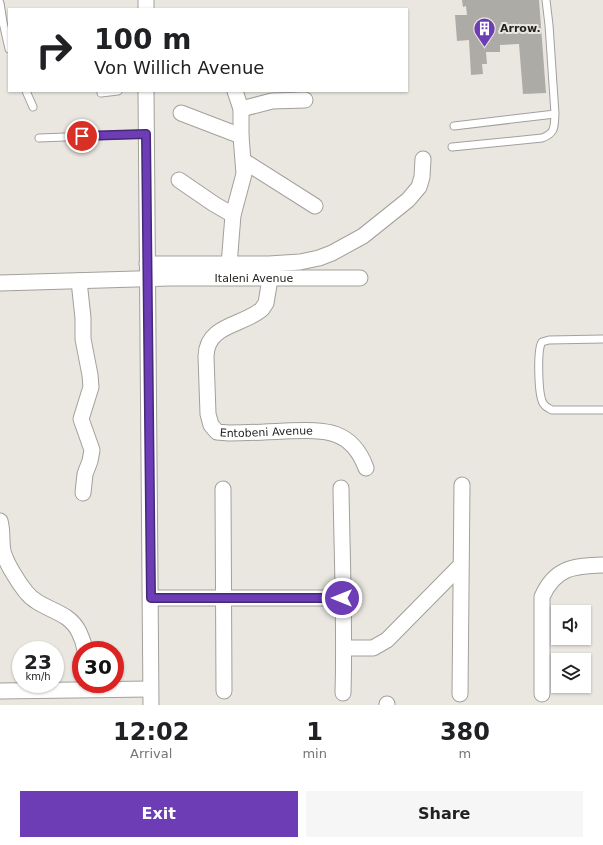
<!DOCTYPE html>
<style>
:root{--surface:#fff;--page:#f6f6f6;--text:#202124;--muted:#757577;--accent:#6c3db5}
body{margin:0;font-family:"DejaVu Sans",sans-serif;background:var(--page);color:var(--text);height:100vh;display:flex;flex-direction:column;font-size:15px;white-space:nowrap}
*{box-sizing:border-box;margin:0}
p{font-size:13px;color:var(--muted)}
.icon{flex:none;width:22px;height:22px;fill:none;stroke:currentColor;stroke-width:2;stroke-linecap:round;stroke-linejoin:round}
.map{position:relative;height:705px;overflow:hidden}
.side{display:flex;flex-direction:column;background:var(--surface);flex:1}
.side>*{flex:none}
.guide{position:absolute;left:8px;top:8px;width:400px;height:84px;border-radius:0px;box-shadow:0 1px 3px #0004;background:#fff;color:var(--text);overflow:hidden}
.controls{position:absolute;left:551px;top:605px;display:grid;gap:8px}
.controls a{display:grid;place-items:center;width:40px;height:40px;border-radius:0px;background:var(--surface);box-shadow:0 1px 3px #0004;font-size:20px}
.speed{position:absolute;left:12px;top:641px;display:flex;gap:8px;font-size:20px;font-weight:700;text-align:center}
.speed>*{display:grid;place-content:center;width:52px;height:52px;border-radius:50%;background:var(--surface);box-shadow:0 1px 3px #0004;line-height:1}
.speed small{font-size:10px;font-weight:400}
.speed .limit{border:6px solid #d22;background:#fff;color:#111}
.pin{position:absolute;display:grid;place-items:center;width:34px;height:34px;color:#fff;margin:-17px;border:2px solid #fff;border-radius:50%;box-shadow:0 1px 4px #0007}
.me{position:absolute;width:44px;margin:-22px;rotate:270deg;stroke-linejoin:round;filter:drop-shadow(0 0 3px #0008)}
.turn{display:flex;align-items:center;gap:14px;height:84px;padding:0 20px;font-size:18px}
.turn .icon{width:52px;height:52px;stroke-width:2.5}
.turn b{display:block;font-size:28px;line-height:34px}
.eta{display:flex;justify-content:space-evenly;align-items:center;height:68px;text-align:center}
.eta b{font-size:24px;font-weight:700;line-height:28px}
.button{display:flex;gap:8px;margin-top:auto;padding:8px 20px}
.button a{flex:1;height:46px;border-radius:0px;background:var(--accent);color:#fff;font-size:16px;font-weight:700;line-height:46px;text-align:center}
.button a+a{background:var(--page);color:var(--text)}
.map>svg:first-child{display:block}
</style>
<div class="map">
<svg width="603" height="705" viewBox="0 0 603 705">
<rect width="100%" height="100%" fill="#eae7e1"/>
<path fill="#adaba5" d="M462 0H539L546 93 523 94 519 44 500 45V52H486L487 64H482L483 74 471 75 469 40 457 41 455 15H467L466 6 463 7Z"/>
<g fill="none" stroke-linecap="round" stroke-linejoin="round">
<defs>
<path id="lane" d="M0 3 3 22 9 49
M26 91 33 107
M101 93 118 91
M454 126 555 114
M39 138 146 134
M452 147 542 138C556 133 554 126 555 114L549 25 546 0
M603 339 549 340 542 342C537 349 538 394 543 403 545 407 548 408 552 410H603"/>
<g id="street">
<path d="M146 9V0"/>
<path d="M146 91 151 705"/>
<path d="M241 109 272 101 305 100"/>
<path d="M181 113 241 136"/>
<path d="M244 161 315 206"/>
<path d="M179 180 214 204 233 215"/>
<path d="M147 264H269L300 262 319 258 332 253 363 236 408 200 419 187 422 177 423 159"/>
<path d="M229 265 233 215 244 174 241 136V109L235 91"/>
<path id="s1" d="M270 279 266 303 262 309C243 326 207 324 206 356L208 414 211 425 217 432 229 433C247 433 266 432 285 431 322 430 351 427 366 468"/>
<path d="M79 281 83 318V339L90 375 91 387 81 419 92 450 90 461 85 474 83 493"/>
<path id="s2" d="M0 283 170 278H360"/>
<path d="M341 488C342 557 345 625 343 693"/>
<path d="M223 489 224 691"/>
<path d="M0 521C3 531 1 541 3 551 6 563 18 582 26 592 41 611 68 609 79 632 82 638 84 644 85 650"/>
<path d="M151 598H342"/>
<path d="M344 648H373L387 640 460 566"/>
<path d="M0 691 150 689"/>
<path d="M460 694 462 485"/>
<path d="M542 694V597C555 567 574 566 603 565"/>
<path d="M387 704V705"/>
</g>
</defs>
<use href="#lane" stroke="#a3a09b" stroke-width="9"/>
<use href="#street" stroke="#a3a09b" stroke-width="17"/>
<use href="#lane" stroke="#fff" stroke-width="7"/>
<use href="#street" stroke="#fff" stroke-width="15"/>
</g>
<g fill="none" stroke-linecap="round" stroke-linejoin="round">
<defs>
<path id="route" d="M82 136 146 134 151 598H342"/>
</defs>
<use href="#route" stroke="#462876" stroke-width="10"/>
<use href="#route" stroke="#6c3db5" stroke-width="7"/>
</g>
<defs>
<symbol id="building-pin" viewBox="-11 -11 22 30"><path d="M0 17L-7.5 6A9.5 9.5 0 1 1 7.5 6Z" fill="#6c3db5" stroke="#eae7e1"/><path d="M-4-6H4V6H1V3H-1V6H-4ZM-2.5-4.3h1.7v1.8h-1.7ZM.8-4.3h1.7v1.8H.8ZM-2.5-1h1.7V.8h-1.7ZM.8-1h1.7V.8H.8Z" fill="#fff"/></symbol>
</defs>
<g fill-rule="evenodd">
<use href="#building-pin" x="472" y="16" width="25" height="34"/>
</g>
<g text-anchor="middle" dominant-baseline="central" stroke-width="4" stroke-linejoin="round" paint-order="stroke">
<g font-size="11" font-weight="bold" fill="#232220" stroke="#eae7e1" text-anchor="start">
<text x="500" y="28">Arrow.</text>
</g>
<g font-size="11" fill="#232220" stroke="#eae7e1">
<text stroke="none"><textPath href="#s2" startOffset="254">Italeni Avenue</textPath></text>
<text stroke="none"><textPath href="#s1" startOffset="237">Entobeni Avenue</textPath></text>
</g>
</g>
</svg>
<div class="controls">
<a><svg class="icon" aria-label="sound" viewBox="0 0 24 24"><path d="M4 9h4l5-4v14l-5-4H4zM17 9q2 3 0 6"/></svg></a>
<a><svg class="icon" aria-label="layers" viewBox="0 0 24 24"><path d="M12 4l9 5-9 5-9-5zM3 14l9 5 9-5"/></svg></a>
</div>
<div class="speed"><div>23<small>km/h</small></div><div class="limit">30</div></div>
<div class="pin" style="left:82px;top:136px;background:#d93025"><svg class="icon" aria-label="arrive" viewBox="0 0 24 24"><path d="M6 21V4h12l-3 4 3 4H6"/></svg></div>
<svg class="me" style="left:342px;top:598px" viewBox="-20 -20 40 40"><circle r="17" fill="#6c3db5" stroke="#fff" stroke-width="3"/><path d="M0-11L8 9 0 5-8 9z" fill="#fff"/></svg>
<div class="guide">
<div class="turn"><svg class="icon" aria-label="right" viewBox="0 0 24 24"><path d="M7 20v-9h11M14 6l5 5-5 5"/></svg><div><b>100 m</b>Von Willich Avenue</div></div>
</div>
</div>
<section class="side">
<div class="eta">
<div><b>12:02</b><p>Arrival</p></div>
<div><b>1</b><p>min</p></div>
<div><b>380</b><p>m</p></div>
</div>
<div class="button"><a>Exit</a><a>Share</a></div>
</section>
